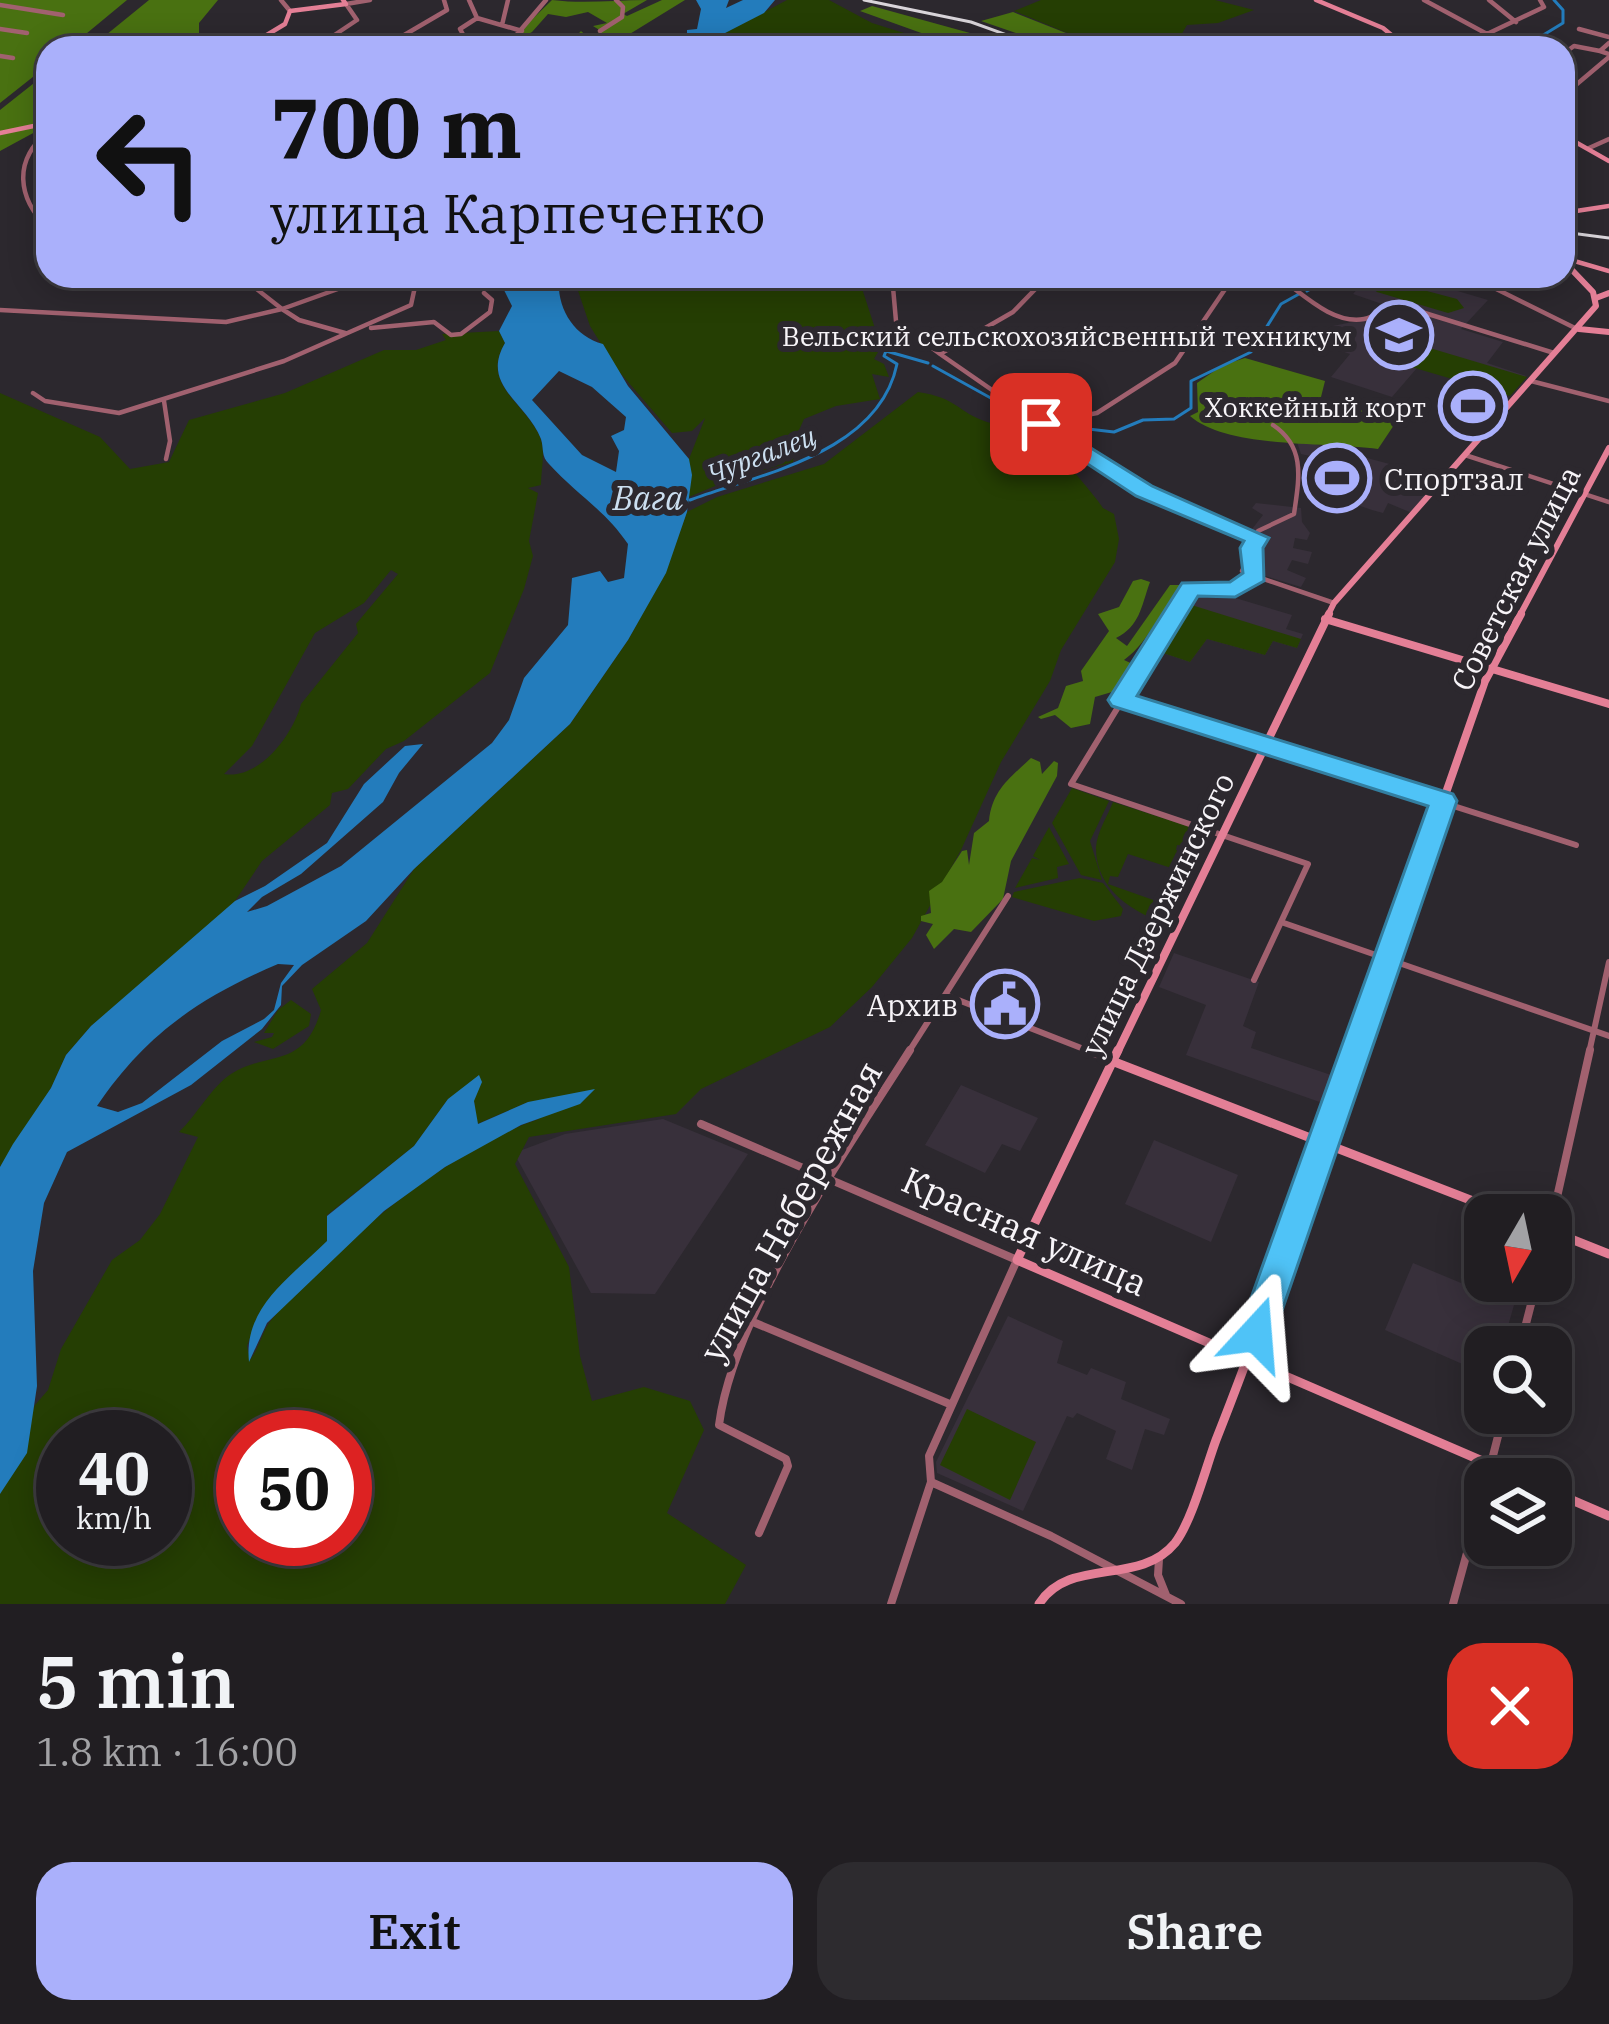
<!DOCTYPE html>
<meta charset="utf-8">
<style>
:root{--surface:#211e22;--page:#2d2b2f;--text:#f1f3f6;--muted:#a2a2a5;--line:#3e3c40;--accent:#aab0fb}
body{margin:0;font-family:"IBM Plex Serif",serif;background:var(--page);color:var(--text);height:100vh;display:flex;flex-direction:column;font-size:45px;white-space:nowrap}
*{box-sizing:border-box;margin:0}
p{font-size:39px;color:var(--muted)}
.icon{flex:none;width:66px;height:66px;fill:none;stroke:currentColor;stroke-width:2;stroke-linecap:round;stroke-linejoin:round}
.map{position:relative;height:1604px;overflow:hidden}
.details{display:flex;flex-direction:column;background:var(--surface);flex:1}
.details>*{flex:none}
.guide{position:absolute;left:36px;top:36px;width:1539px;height:252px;border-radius:36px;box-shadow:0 6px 30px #0003,0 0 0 3px var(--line);background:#aab0fb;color:#111;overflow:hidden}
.needle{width:78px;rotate:189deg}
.buttons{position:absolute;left:1464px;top:1194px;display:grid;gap:24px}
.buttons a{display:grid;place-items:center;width:108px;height:108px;border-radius:24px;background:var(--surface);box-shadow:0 6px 30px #0003,0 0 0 3px var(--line);font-size:60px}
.speed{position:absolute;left:36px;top:1410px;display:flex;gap:24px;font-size:60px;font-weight:700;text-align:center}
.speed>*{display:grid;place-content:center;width:156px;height:156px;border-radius:50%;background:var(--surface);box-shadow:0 6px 30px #0003,0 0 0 3px var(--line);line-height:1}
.speed small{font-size:30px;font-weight:400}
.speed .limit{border:18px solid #d22;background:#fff;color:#111}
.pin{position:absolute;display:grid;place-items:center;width:102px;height:102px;color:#fff;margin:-51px;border-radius:24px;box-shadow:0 6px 18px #0006}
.me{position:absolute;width:132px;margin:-66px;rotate:19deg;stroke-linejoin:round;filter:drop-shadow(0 0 9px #0008)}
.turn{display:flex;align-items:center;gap:42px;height:252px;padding:0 36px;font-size:54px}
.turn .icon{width:156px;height:156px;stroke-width:2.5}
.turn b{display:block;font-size:84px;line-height:102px}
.round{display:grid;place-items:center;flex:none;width:126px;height:126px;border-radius:36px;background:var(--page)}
.overview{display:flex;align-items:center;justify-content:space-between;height:204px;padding:0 36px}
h1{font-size:72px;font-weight:600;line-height:90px}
.primary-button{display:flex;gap:24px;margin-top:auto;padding:24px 36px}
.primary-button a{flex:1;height:138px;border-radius:36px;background:var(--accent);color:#111;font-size:48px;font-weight:600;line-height:138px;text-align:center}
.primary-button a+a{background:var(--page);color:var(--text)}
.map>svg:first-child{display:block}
</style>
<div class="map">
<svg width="1609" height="1604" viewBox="0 0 1609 1604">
<rect width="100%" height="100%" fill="#2c282e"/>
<path fill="#38303b" d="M1369 276H1407L1488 300 1461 329 1503 342 1487 363 1526 376 1510 395 1417 368 1392 397 1331 377 1350 354 1312 341 1323 328 1382 316 1388 306 1353 294Z
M1296 439 1412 470 1417 479 1436 486 1412 513 1388 503 1383 513 1372 510 1305 487 1315 457 1301 454Z
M1256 503 1301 508 1302 522 1310 533 1307 540 1295 538 1293 548 1312 552 1308 564 1292 560 1287 570 1306 578 1301 587 1262 575 1258 548 1249 533 1263 515 1252 508Z
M1202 588 1292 615 1286 629 1303 634 1297 648 1273 641 1265 655 1207 639 1190 662 1157 651 1193 590Z
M1174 953 1259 982 1243 1026 1256 1032 1251 1048 1340 1078 1331 1106 1186 1055 1206 1005 1159 987Z
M961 1085 1038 1118 1020 1151 1002 1144 985 1173 925 1145Z
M663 1119 748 1154 655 1294 591 1293 514 1153 565 1134Z
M1154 1140 1238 1175 1211 1242 1125 1204Z
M1413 1263 1514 1305 1502 1347H1485V1374L1385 1330Z
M1008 1316 1063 1341 1057 1363 1087 1375 1091 1368 1126 1382 1121 1399 1170 1419 1164 1435 1145 1429 1132 1470 1106 1459 1116 1431 1077 1413 1073 1418 1067 1416 1023 1511 937 1473 936 1462Z"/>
<path fill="#253e03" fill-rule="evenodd" d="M787 0H829L872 23 933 42 937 48H696Z
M1041 0H1215L1254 10 1218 23 1187 25 1180 37C1099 56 1088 40 1014 11Z
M573 276H858L881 347 874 359 884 364 889 377 872 374 880 399 836 406 804 419 795 439 793 462 734 478 689 497V459L705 418 692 431 672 433 616 368 590 326Z
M1378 278 1457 299 1464 308 1448 313 1377 292 1369 285Z
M499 331 505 343C480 384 525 403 540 437 546 452 541 468 541 485L528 488 538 493 529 541 533 556 524 589 490 673 404 741 386 749 348 789 332 793 330 805 262 861 235 901 205 932 91 1026 66 1055 51 1088 0 1167V393L100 437 130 469 169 462 189 420 285 393 384 350H416L446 340 442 334ZM391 570 398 574 356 624 358 633 301 704C293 735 259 780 224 774L252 746 315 633 364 603Z
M1423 346 1527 377 1510 396 1408 366Z
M918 392C958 398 957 412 987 422 1004 428 1029 427 1041 436 1049 442 1100 501 1103 508L1114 514 1119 539 1115 562 1061 650 1050 681 1001 762 961 850 912 938 872 987 830 1027 701 1089 676 1114 529 1137 515 1164 569 1267 580 1356 592 1401 644 1387 690 1401 704 1430 667 1513 746 1565 725 1604H0V1494L35 1405 48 1390 61 1349 112 1260 140 1240 160 1214 198 1137 179 1132C196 1116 212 1086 231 1074 269 1050 304 1070 321 1010L312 989 367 943 414 869 570 724 628 640 665 573 687 512 717 497 824 464ZM448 1099 474 1101 477 1124 528 1102 539 1119C451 1148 332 1248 272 1319 262 1331 260 1347 250 1360L247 1346 253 1330 327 1241V1215L414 1146ZM63 1437H165V1539H63ZM243 1437H345V1539H243Z
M1185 603 1301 639 1297 648 1273 641 1265 655 1207 639 1190 662 1157 651Z
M1072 788 1109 801 1090 841 1102 880 1081 875 1052 823Z
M1113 802 1209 833 1203 848 1177 845 1176 850 1200 857 1193 875 1128 854 1118 877 1110 876 1108 884 1176 908 1168 925C1134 913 1095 890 1096 847 1097 832 1108 815 1113 802Z
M1049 827 1069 864 1057 867 1058 878 1015 888 1032 858 1040 860 1033 856Z
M1080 878 1103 883 1123 909 1121 916 1094 921 1012 897 1014 892Z
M291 1000 311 1014 309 1026 273 1049 254 1042 272 1037 274 1033H264L278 1010Z
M967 1409 1036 1442 1010 1500 940 1465Z"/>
<path fill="#497111" d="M0 0H127L69 48H48V65L0 103Z
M149 0H218L199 23V36L179 48H90Z
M552 0C584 4 614 0 647 0L623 14 627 16 662 0H685L607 48H586L576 36 581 31 589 38 601 31 593 26 607 23 588 12 566 17 548 14 532 32 503 48Z
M872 6 1024 48H963L860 11Z
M1013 12 1104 48H1059L981 21Z
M48 72V125L0 151V110Z
M1245 358 1325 381 1321 397 1396 422 1378 449C1327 442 1228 449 1190 416L1198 412 1197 383 1223 365Z
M1141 579 1150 582C1141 607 1140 626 1116 638L1127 646 1170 585H1184L1188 590C1158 606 1152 640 1124 660L1137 666 1122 689 1095 697 1090 724 1071 728 1055 715 1041 719 1038 717 1058 708 1066 686 1083 681 1081 671 1109 631 1098 614 1119 607 1133 581Z
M1031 758 1040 762 1042 774 1054 761 1058 763 1057 776 1011 861 1003 899 971 932 954 929 934 949 926 935 933 924 921 921V916L931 913 929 891 942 882 962 851 967 850 969 865 974 833 989 821C992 790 1010 778 1031 758Z"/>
<path fill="#237cbc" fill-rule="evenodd" d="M696 0H729L726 8 743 0H775L764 13 696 48H654L687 38V30L697 29 701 9Z
M497 276H559C556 307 573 336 603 344L628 386 689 459 692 475 687 512 666 573 628 640 570 724 414 869 366 921 302 965 282 986 281 1005 262 1029 191 1085 67 1152 44 1203 33 1271 37 1386 27 1453 0 1494V1167L13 1144 51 1088 66 1055 91 1026 235 901 265 886 327 843 364 784 405 746 423 744 399 773 383 802 301 874 262 897 247 912 267 906 341 866 492 743 509 720 524 678 568 625 572 578 600 571 608 582 624 578 628 544C604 509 576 494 549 464 541 456 544 449 541 439 527 402 480 386 505 343L499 331 512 306ZM559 371 592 387 626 417 624 430 611 436 619 451 616 472 582 455 532 400ZM278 964 294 965 281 983 274 1010 264 1019 222 1041 142 1103 118 1112 97 1106C146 1034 199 998 278 964Z
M479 1075 482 1082 474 1101 478 1124 528 1102 595 1089 580 1104 521 1125 445 1167 384 1211 267 1323 249 1362C243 1307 291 1277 327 1241V1216L414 1146 448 1099Z"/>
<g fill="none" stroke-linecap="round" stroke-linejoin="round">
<path stroke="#237cbc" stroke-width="3" d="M1522 48 1563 23V10L1554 0
M1307 291 1334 276
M933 366 1043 427
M1054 425 1114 432 1143 420 1174 419 1191 408V381L1251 352 1281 304 1299 294
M690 500C764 473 879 452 897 364L884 356 886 351 928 363"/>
<path stroke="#a1616f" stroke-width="4.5" d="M281 0 290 11
M1424 0 1487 34 1494 48
M1489 0 1516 22
M0 5 63 15
M477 18 522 31
M502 25 508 0
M0 29 27 33
M1579 29 1609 37
M600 31 622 17 623 7 616 0
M1487 34 1544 7 1540 0
M338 37 384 47
M513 39 546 0
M1609 43 1600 51 1609 54
M315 48 357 20 346 4 370 0
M382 48 447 10 444 0
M453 48 465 38 460 29 477 18 469 0
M1563 54 1574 46 1600 51
M0 56 13 58
M1563 80 1577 84 1609 57
M48 132C13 160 17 198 48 228
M1589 148 1609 139
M240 276 282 309 363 280
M892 276 896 321 940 354
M1048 276 1013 312 940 354 1041 424 1097 413 1175 363 1234 276
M1277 276C1301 292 1332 325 1364 319 1379 316 1383 305 1399 305L1554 353
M1470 276 1577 329
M258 289 322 276
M0 310 226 322 282 309 299 320 345 333
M371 328 434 322 451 335 461 334 490 312 492 300 484 293
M1531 381 1609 401
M33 393 45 401 119 413 284 361 411 305 416 282 412 276
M164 401 170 441 166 459
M1041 424 1144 491 1257 538 1252 548 1255 576 1334 603
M1465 455 1609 502
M1257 538 1258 531 1294 514C1299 479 1306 447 1273 425
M1173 617 1191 588H1232L1255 576 1242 571 1252 551"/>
<path stroke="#a1616f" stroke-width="6" d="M1175 614 1071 784 1308 864 1254 980
M1121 700 1576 845
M1281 922 1609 1036
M948 996 1094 1053
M908 1053 1008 896
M1589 1053 1609 962"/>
<path stroke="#a1616f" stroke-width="8" d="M1086 1050 1112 1060
M701 1124 1017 1260 929 1456 931 1482 891 1604
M1551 1224 1590 1050
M753 1322 952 1405
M1520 1347 1537 1281
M1487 1479 1504 1413
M931 1482 1051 1536 1181 1604
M759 1533 788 1466 786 1459 719 1425C733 1313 848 1148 910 1050
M1159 1559 1158 1575 1166 1595
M1453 1604 1485 1487"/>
<path stroke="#e47f96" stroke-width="4.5" d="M1316 0 1383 28 1407 48
M245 48 285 24 290 11 346 4 343 0
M0 133 48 123
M1563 135 1609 161
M1563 213 1609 206
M1564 258 1609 271
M1563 260 1575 273"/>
<path stroke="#e47f96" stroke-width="6" d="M1596 298 1609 293
M1579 329 1609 332
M1327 617 1334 603 1596 306 1593 292 1572 270
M1519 617 1609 448"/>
<path stroke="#e47f96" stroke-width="8" d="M1325 619 1609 704
M1117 1053 1329 614
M1355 1053 1485 681 1521 614"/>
<path stroke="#e47f96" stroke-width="9" d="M1118 1050 1017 1260 1524 1479
M1112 1061 1509 1215
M1551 1231 1609 1254
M1551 1491 1609 1516
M1039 1604C1069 1556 1139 1587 1175 1543 1192 1521 1206 1467 1216 1440 1267 1311 1311 1180 1356 1050"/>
<path stroke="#d9d5da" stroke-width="3" d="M864 0 971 22 1043 48
M1563 232 1609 238"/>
</g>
<path fill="#4fc3f7" stroke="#337fa1" stroke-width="3" d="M1041 417 1152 486 1269 538 1263 548 1264 581 1235 597 1198 596 1137 696 1453 794 1457 801 1274 1334 1269 1345 1256 1350 1244 1345 1238 1334 1428 806 1112 706 1108 700 1182 583 1230 582 1243 573 1240 548 1244 541 1136 496 1033 428 1030 424Z"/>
<defs>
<symbol id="university-ring" viewBox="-11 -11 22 22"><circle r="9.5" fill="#2c282e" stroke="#aab0fb" stroke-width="1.5"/><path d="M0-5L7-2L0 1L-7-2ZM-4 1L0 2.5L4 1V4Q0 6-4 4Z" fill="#aab0fb"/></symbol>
<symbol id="stadium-ring" viewBox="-11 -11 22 22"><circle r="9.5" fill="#2c282e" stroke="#aab0fb" stroke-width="1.5"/><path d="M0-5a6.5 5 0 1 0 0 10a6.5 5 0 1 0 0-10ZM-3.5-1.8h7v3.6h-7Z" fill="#aab0fb"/></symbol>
<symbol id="civic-ring" viewBox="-11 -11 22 22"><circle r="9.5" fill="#2c282e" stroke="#aab0fb" stroke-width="1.5"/><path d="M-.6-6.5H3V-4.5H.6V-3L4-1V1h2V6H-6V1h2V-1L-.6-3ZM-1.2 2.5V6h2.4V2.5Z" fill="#aab0fb"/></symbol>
</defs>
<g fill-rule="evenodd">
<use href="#university-ring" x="1361" y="297" width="76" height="76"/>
<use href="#stadium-ring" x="1435" y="368" width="76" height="76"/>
<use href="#stadium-ring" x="1299" y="440" width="76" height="76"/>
<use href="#civic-ring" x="967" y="966" width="76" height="76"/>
</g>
<g text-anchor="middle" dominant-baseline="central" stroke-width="12" stroke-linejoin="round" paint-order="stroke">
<g font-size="27" fill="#f7f4f8" stroke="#2c282e" text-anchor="end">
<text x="1352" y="335">Вельский сельскохозяйсвенный техникум</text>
<text x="1426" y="406">Хоккейный корт</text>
</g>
<g font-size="27" font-style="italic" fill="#ccdff0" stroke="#2c282e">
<text transform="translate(761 454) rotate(-21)">Чургалец</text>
</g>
<g font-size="30" fill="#f7f4f8" stroke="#2c282e" text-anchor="start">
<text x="1384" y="478">Спортзал</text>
<text x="958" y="1004" text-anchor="end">Архив</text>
</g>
<g font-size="30" fill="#f7f4f8" stroke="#2c282e">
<text transform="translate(1515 578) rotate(-63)">Советская улица</text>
<text transform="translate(1157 914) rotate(-64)">улица Дзержинского</text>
</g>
<g font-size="33" font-style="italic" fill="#ccdff0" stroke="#2c282e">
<text x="648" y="497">Вага</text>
</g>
<g font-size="36" fill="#f7f4f8" stroke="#2c282e">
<text transform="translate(790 1211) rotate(-61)">улица Набережная</text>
<text transform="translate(1025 1231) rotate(24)">Красная улица</text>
</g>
</g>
</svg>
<div class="buttons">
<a><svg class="needle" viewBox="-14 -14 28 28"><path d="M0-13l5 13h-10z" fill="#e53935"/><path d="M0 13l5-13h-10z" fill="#a2a2a5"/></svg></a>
<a><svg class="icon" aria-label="search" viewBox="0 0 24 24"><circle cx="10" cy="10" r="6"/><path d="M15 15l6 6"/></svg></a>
<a><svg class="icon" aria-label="layers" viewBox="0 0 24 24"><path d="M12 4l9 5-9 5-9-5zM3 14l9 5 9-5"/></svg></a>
</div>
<div class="speed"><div>40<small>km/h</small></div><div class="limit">50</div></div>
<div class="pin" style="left:1041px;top:424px;background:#d93025"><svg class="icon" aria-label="arrive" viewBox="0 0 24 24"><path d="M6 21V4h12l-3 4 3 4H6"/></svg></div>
<svg class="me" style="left:1256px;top:1334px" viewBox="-20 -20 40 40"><path d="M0-17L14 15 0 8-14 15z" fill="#4fc3f7" stroke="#fff" stroke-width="4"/></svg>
<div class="guide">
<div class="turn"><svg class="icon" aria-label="left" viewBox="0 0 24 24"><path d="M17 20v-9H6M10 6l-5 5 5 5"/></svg><div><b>700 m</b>улица Карпеченко</div></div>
</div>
</div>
<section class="details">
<div class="overview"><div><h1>5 min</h1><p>1.8 km · 16:00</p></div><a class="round" style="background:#d93025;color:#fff"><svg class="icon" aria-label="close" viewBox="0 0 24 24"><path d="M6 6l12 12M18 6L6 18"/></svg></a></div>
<div class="primary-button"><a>Exit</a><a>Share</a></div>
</section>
